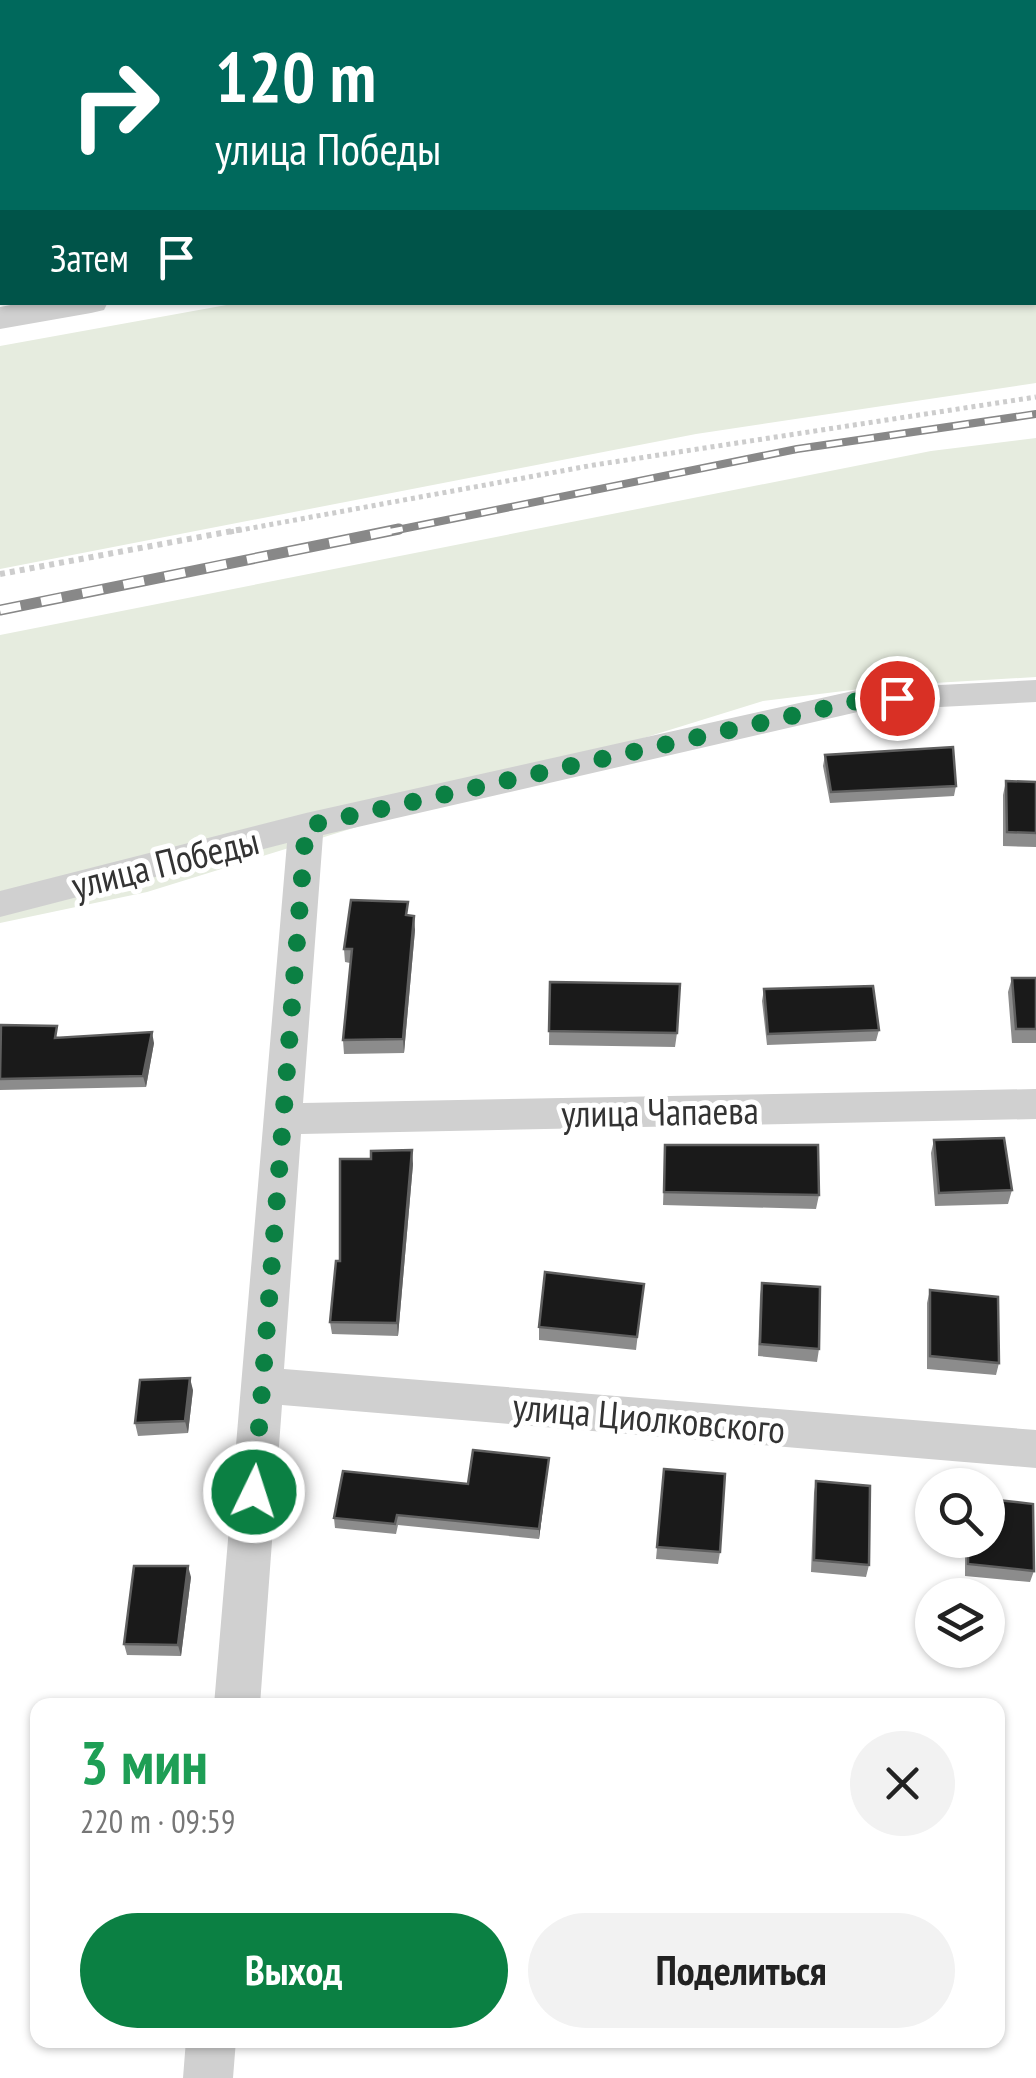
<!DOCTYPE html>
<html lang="ru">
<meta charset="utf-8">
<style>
:root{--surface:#fff;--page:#f2f2f2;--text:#222;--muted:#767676;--accent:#0b8043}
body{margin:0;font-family:"PT Sans Narrow",sans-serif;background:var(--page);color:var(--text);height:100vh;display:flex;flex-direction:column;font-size:38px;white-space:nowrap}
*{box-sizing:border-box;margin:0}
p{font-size:32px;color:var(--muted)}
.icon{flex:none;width:55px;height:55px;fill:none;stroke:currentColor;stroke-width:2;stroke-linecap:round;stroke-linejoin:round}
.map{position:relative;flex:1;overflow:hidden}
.details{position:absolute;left:30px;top:1698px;width:975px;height:350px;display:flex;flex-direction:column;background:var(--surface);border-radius:20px;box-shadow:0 2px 8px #0004}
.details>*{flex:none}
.hud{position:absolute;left:0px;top:0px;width:1038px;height:305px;box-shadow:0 2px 8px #0004;background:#00695c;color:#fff;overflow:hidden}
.tools{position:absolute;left:915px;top:1468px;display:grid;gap:20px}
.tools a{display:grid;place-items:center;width:90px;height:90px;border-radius:50%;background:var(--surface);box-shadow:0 2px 8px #0004;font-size:50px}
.pin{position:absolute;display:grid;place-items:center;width:85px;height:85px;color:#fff;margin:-42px;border:5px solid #fff;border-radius:50%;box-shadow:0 2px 10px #0007}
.me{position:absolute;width:110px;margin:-55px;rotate:4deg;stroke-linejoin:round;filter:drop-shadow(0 0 8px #0008)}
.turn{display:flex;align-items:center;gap:35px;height:210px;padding:0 50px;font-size:45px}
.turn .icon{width:130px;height:130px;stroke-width:2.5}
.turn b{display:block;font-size:70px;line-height:85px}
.then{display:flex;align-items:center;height:95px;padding:0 50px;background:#0003;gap:20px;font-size:38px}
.round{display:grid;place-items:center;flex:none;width:105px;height:105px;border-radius:52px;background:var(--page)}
.overview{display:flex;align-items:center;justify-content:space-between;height:170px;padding:0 50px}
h1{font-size:60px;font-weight:700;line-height:75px;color:#1e9e55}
.button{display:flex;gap:20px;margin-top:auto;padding:20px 50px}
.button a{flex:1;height:115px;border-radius:60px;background:var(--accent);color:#fff;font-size:40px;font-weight:700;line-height:115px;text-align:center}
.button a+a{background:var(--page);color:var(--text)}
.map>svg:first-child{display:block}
</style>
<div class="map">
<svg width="1036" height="2078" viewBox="0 0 1036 2078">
<rect width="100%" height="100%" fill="#fff"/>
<path fill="#e6ecdf" d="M1036 160V383L696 434 0 569V346L243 302H1035Z
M1036 438V677L884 686 763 701 147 892 0 923V635L931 451Z"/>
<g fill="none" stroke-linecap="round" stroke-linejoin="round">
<path stroke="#cdcdcd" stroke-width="5" stroke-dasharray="4 4" stroke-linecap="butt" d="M230 532 594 465 1036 397"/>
<path stroke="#cdcdcd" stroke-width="6" stroke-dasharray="5 5" stroke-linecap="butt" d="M0 574 243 529"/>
<path fill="#d0d0d0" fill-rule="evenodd" d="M721 0H745V2H721Z
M1036 680V702L862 711 323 835 303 1103 1036 1089V1119L301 1134 284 1369 1036 1430V1468L282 1405 260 1705H214L287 843 0 917V891L306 813 862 689Z
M186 2040H236L233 2078H183Z"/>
<path fill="#d0d0d0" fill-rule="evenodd" d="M1035 129H1036V149H1035Z
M27 302H108L104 310 91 313 0 329V307Z"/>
<defs>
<path id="rail-far1" d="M387 532 797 449 1036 414"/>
<path id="rail" d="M0 610 399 529"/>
</defs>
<use href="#rail-far1" stroke="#888" stroke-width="8"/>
<use href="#rail" stroke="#888" stroke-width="11"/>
<use href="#rail-far1" stroke="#fff" stroke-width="5" stroke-dasharray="16" stroke-linecap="butt"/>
<use href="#rail" stroke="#fff" stroke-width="8" stroke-dasharray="21" stroke-linecap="butt"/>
</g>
<path fill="#8c8c8c" d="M825 755 956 786 954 796 830 803 823 766Z
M1006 781 1036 782V847L1003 846V795Z
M409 916 415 930 404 1053 344 1054 343 1040 350 963 345 962 344 949Z
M1012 978H1036V1043H1012L1008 992Z
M550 982 677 1033 675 1047 549 1045Z
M764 989 879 1030 876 1041 767 1045 762 1001Z
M0 1030 60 1037 154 1043 146 1087 0 1090Z
M934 1140 1012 1190 1008 1204 935 1206 931 1153Z
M665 1145 819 1195 816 1209 663 1205Z
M413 1164 398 1336 332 1334 330 1322 340 1261Z
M762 1283 819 1349 817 1362 758 1356 760 1296Z
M644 1284 636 1350 539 1340V1327Z
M930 1290 999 1363 996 1375 927 1369V1303Z
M193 1390 188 1433 138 1436 135 1423Z
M548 1468 539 1539 398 1525 396 1534 335 1528 334 1518 468 1484Z
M664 1469 720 1552 718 1564 656 1559Z
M816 1481 869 1565 866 1577 811 1572 814 1493Z
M965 1540H988L1034 1571 1030 1582 965 1576Z
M191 1577 181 1656 127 1655 124 1644Z"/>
<path fill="#5f5f5f" d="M414 916 415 930 404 1053 403 1039Z
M152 1032 154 1043 146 1087 143 1076Z
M412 1150 413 1164 398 1336 397 1323Z
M190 1378 193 1390 188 1433 185 1421Z
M549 1458 548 1468 539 1539V1529Z
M188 1566 191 1577 181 1656 178 1645Z"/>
<path fill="#1a1a1a" stroke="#5f5f5f" stroke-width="2.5" d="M953 747 956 786 831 792 825 755Z
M1006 781 1036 782V833L1007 832Z
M351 900 408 902 406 915 414 916 403 1039 343 1040 352 949H344Z
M1012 978H1036V1029H1016Z
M550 982 680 984 677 1033 549 1031Z
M873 986 879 1030 768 1034 764 989Z
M1 1025 57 1026 55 1038 152 1032 143 1076 0 1079Z
M1004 1138 1012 1190 939 1193 934 1140Z
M665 1145H818L819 1195 664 1192Z
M412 1150 397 1323 330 1322 336 1261H340V1159H371V1151Z
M545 1272 644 1284 637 1337 539 1327Z
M762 1283 820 1287 819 1349 760 1344Z
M930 1290 998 1297 999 1363 930 1356Z
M190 1378 185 1421 135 1423 140 1380Z
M473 1450 549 1458 539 1529 397 1515 395 1524 334 1518 343 1471 468 1484Z
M664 1469 725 1474 720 1552 657 1547Z
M816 1481 870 1486 869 1565 814 1560Z
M988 1499 1033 1504 1034 1571 968 1564V1540H988Z
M134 1566H188L178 1645 124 1644Z"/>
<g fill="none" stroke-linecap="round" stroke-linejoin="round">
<path stroke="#0b8043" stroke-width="18" stroke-dasharray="0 32.4" d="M254 1492 306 826 862 700 897 698"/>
</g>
<g text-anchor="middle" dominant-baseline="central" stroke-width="10" stroke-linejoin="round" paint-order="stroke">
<g font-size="38" fill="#333" stroke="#fff">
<text transform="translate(165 862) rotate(-14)">улица Победы</text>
<text transform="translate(660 1111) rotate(-1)">улица Чапаева</text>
<text transform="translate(649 1417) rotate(5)">улица Циолковского</text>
</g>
</g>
</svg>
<div class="tools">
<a><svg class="icon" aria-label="search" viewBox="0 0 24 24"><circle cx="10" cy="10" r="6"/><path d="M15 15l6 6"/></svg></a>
<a><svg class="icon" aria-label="layers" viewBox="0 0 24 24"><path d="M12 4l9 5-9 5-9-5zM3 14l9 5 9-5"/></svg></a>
</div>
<div class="pin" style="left:897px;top:698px;background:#d93025"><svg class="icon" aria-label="arrive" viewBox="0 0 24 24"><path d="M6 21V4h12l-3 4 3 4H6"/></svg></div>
<svg class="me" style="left:254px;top:1492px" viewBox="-20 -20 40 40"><circle r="17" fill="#0b8043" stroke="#fff" stroke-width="3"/><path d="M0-11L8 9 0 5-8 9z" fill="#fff"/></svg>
<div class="hud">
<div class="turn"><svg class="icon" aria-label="right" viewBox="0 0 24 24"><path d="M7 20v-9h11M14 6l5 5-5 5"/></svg><div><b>120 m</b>улица Победы</div></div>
<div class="then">Затем<svg class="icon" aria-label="arrive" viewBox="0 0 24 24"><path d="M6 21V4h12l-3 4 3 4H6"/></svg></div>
</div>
<section class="details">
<div class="overview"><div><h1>3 мин</h1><p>220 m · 09:59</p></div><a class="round"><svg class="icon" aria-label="close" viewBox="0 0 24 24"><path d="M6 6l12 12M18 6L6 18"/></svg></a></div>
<div class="button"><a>Выход</a><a>Поделиться</a></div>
</section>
</div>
